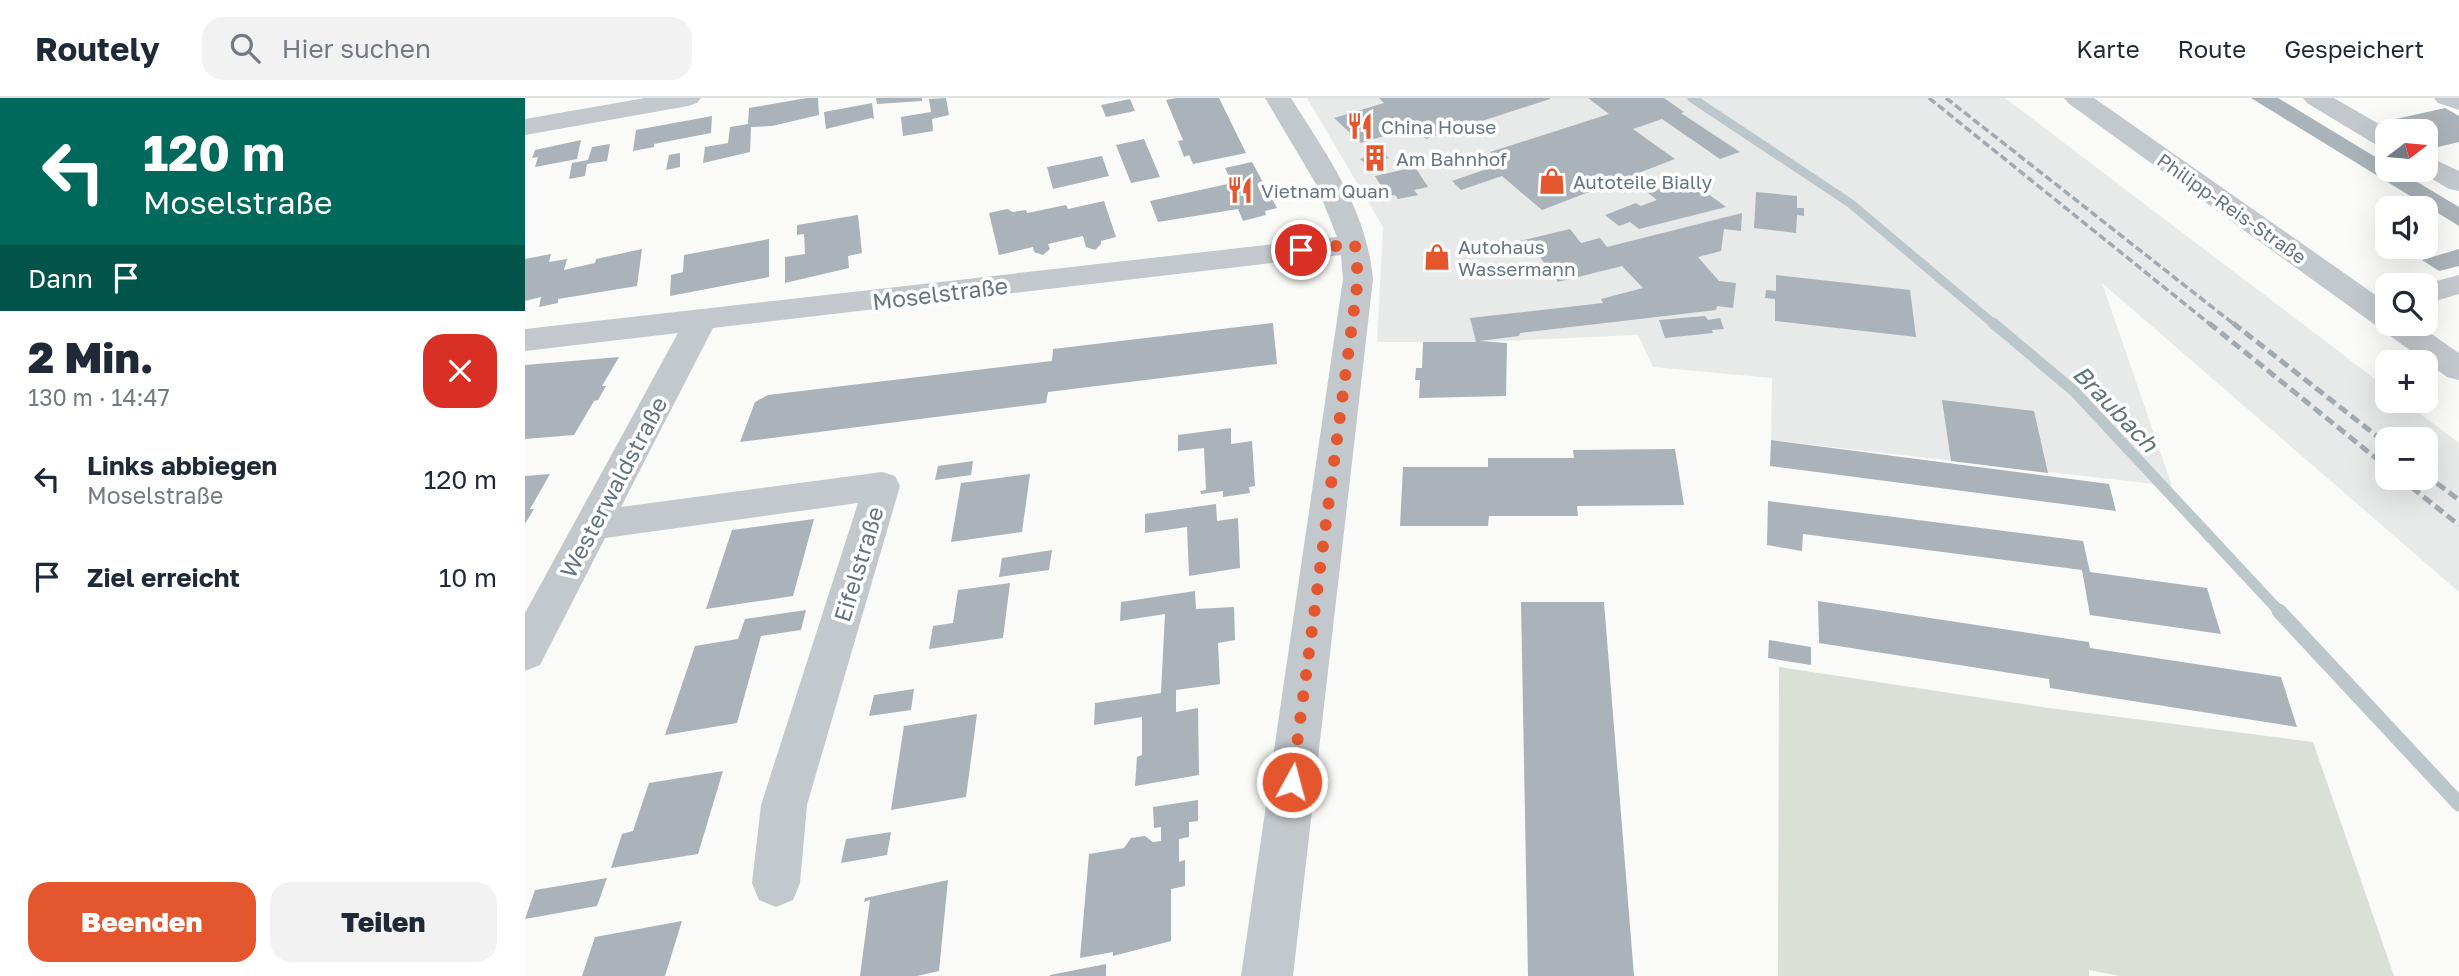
<!DOCTYPE html>
<html lang="de">
<meta charset="utf-8">
<style>
:root{--surface:#fff;--page:#f2f2f3;--text:#1f2937;--muted:#747a83;--line:#e0e1e3;--accent:#e4572e}
body{margin:0;font-family:"Golos Text",sans-serif;background:var(--page);color:var(--text);height:100vh;display:flex;flex-direction:column;font-size:26px;white-space:nowrap}
*{box-sizing:border-box;margin:0}
p{font-size:23px;color:var(--muted)}
.icon{flex:none;width:38px;height:38px;fill:none;stroke:currentColor;stroke-width:2;stroke-linecap:round;stroke-linejoin:round}
.map{position:relative;flex:1;overflow:hidden}
.details{display:flex;flex-direction:column;background:var(--surface);width:525px}
.details>*{flex:none}
.hud{background:#00695c;color:#fff;overflow:hidden}
.needle{width:46px;rotate:74deg}
.controls{position:absolute;left:1850px;top:21px;display:grid;gap:14px}
.controls a{display:grid;place-items:center;width:63px;height:63px;border-radius:14px;background:var(--surface);box-shadow:0 7px 28px #0002;font-size:35px}
.pin{position:absolute;display:grid;place-items:center;width:60px;height:60px;color:#fff;margin:-30px;border:4px solid #fff;border-radius:50%;box-shadow:0 2px 7px #0007}
.me{position:absolute;width:77px;margin:-38px;rotate:7deg;stroke-linejoin:round;filter:drop-shadow(0 0 5px #0008)}
.turn{display:flex;align-items:center;gap:24px;height:147px;padding:0 28px;font-size:32px}
.turn .icon{width:91px;height:91px;stroke-width:2.5}
.turn b{display:block;font-size:49px;line-height:60px}
.then{display:flex;align-items:center;height:66px;padding:0 28px;background:#0003;gap:14px;font-size:26px}
.round{display:grid;place-items:center;flex:none;width:74px;height:74px;border-radius:21px;background:var(--page)}
.overview{display:flex;align-items:center;justify-content:space-between;height:119px;padding:0 28px}
h1{font-size:42px;font-weight:800;line-height:52px}
.button{display:flex;gap:14px;margin-top:auto;padding:14px 28px}
.button a{flex:1;height:80px;border-radius:21px;background:var(--accent);color:#fff;font-size:28px;font-weight:800;line-height:80px;text-align:center}
.button a+a{background:var(--page);color:var(--text)}
ul{padding:0;list-style:none}
li{display:flex;align-items:center;gap:21px;height:98px;padding:0 28px}
li div{flex:1}
li b{display:block;font-size:26px}
li em{font-style:normal}
header{display:flex;align-items:center;gap:42px;box-sizing:border-box;height:98px;padding:0 35px;background:var(--surface);border-bottom:2px solid var(--line)}
header strong{font-size:33px}
nav{display:flex;gap:38px;margin-inline-start:auto;font-size:24px}
.search{width:490px;height:63px;background:var(--page);display:flex;align-items:center;gap:18px;box-sizing:border-box;padding:0 24px;border-radius:21px;color:var(--muted);font-size:26px}
main{display:flex;flex:1;min-height:0}
.map>svg:first-child{display:block}
</style>
<header>
<strong>Routely</strong>
<div class="search"><svg class="icon" aria-label="search" viewBox="0 0 24 24"><circle cx="10" cy="10" r="6"/><path d="M15 15l6 6"/></svg>Hier suchen</div>
<nav><a>Karte</a><a>Route</a><a>Gespeichert</a></nav>
</header>
<main>
<section class="details">
<div class="hud">
<div class="turn"><svg class="icon" aria-label="left" viewBox="0 0 24 24"><path d="M17 20v-9H6M10 6l-5 5 5 5"/></svg><div><b>120 m</b>Moselstraße</div></div>
<div class="then">Dann<svg class="icon" aria-label="arrive" viewBox="0 0 24 24"><path d="M6 21V4h12l-3 4 3 4H6"/></svg></div>
</div>
<div class="overview"><div><h1>2 Min.</h1><p>130 m · 14:47</p></div><a class="round" style="background:#d93025;color:#fff"><svg class="icon" aria-label="close" viewBox="0 0 24 24"><path d="M6 6l12 12M18 6L6 18"/></svg></a></div>
<ul>
<li><svg class="icon" aria-label="left" viewBox="0 0 24 24"><path d="M17 20v-9H6M10 6l-5 5 5 5"/></svg><div><b>Links abbiegen</b><p>Moselstraße</p></div><em>120 m</em></li>
<li><svg class="icon" aria-label="arrive" viewBox="0 0 24 24"><path d="M6 21V4h12l-3 4 3 4H6"/></svg><div><b>Ziel erreicht</b></div><em>10 m</em></li>
</ul>
<div class="button"><a>Beenden</a><a>Teilen</a></div>
</section>
<div class="map">
<svg width="1934" height="878" viewBox="0 0 1934 878">
<rect width="100%" height="100%" fill="#fafaf8"/>
<path fill="#e8e9e9" fill-rule="evenodd" d="M782 0H1480L1862 290V303H1878L1934 345V494L1577 185 1647 388 1246 342 1247 280 1128 269 1113 237 955 244H852L858 129ZM1862 341H1900V380H1862Z"/>
<path fill="#dadfd7" d="M1254 569 1517 609 1788 644 1869 878H1595L1564 872V878H1253Z"/>
<g fill="none" stroke-linecap="round" stroke-linejoin="round">
<path stroke="#bbc7cb" stroke-width="9" d="M1167 0 1325 105 1470 227"/>
<path stroke="#bbc7cb" stroke-width="11" d="M1468 225 1549 293 1755 514"/>
<path stroke="#bbc7cb" stroke-width="15" d="M1754 513 1934 706"/>
</g>
<path fill="#aab3b9" d="M282 0H293L294 17 247 28 226 29 225 54 178 65 180 49 203 45 205 29 223 26 224 10Z
M351 0H397V3L352 6Z
M421 0 424 17 407 21 408 33 378 38 376 19 406 14 404 1Z
M652 0H694L721 55 668 66 664 57 659 59 653 43 658 42 641 2Z
M854 0H1025V1L901 41 888 29 836 45 809 20 859 5Z
M1063 0H1139L1159 14 1156 15 1215 54 1195 61 1137 21 1108 31 1150 61 1017 112 977 78 936 92 927 83 979 65 965 54 1084 16Z
M1726 0H1753L1862 66V72H1872L1934 109V128Z
M605 1 610 13 581 19 576 7Z
M347 5 349 21 346 20 301 31 299 14Z
M1920 10 1934 18V44L1900 52V33H1867L1853 25Z
M187 18 186 35 129 46V49L108 53 111 32Z
M619 41 635 79 606 85 591 47Z
M56 42 52 61 10 69 13 59 7 60 10 52Z
M85 46 82 63 62 66 60 78 44 81 47 65 63 62 67 49Z
M857 54 864 60 842 67 835 61Z
M155 55V69L141 72 144 57Z
M577 58 584 78 528 91 522 69Z
M727 64 752 110 740 113 741 117 718 123 713 111 633 124 625 103 707 85 700 70Z
M890 69 903 89 889 92 893 97 873 101 870 97 862 98 850 78Z
M1148 85 1157 92 1171 87 1201 109 1114 131 1105 124 1094 128 1080 117 1111 105 1116 108 1132 102 1123 95Z
M1231 94 1272 98V110H1279V118L1272 117 1271 135 1229 130Z
M579 103 591 139 576 143V146L570 152 561 149 558 138 523 146 525 151 518 157 509 154 508 149 474 157 464 115 482 111 488 114 501 112 502 115 541 107 543 111Z
M1217 115 1216 133 1199 131 1196 153 1173 159 1194 183 1211 185 1208 210 1192 208 1191 212 995 235 994 238 954 243 982 245 981 298 894 300 895 282H890L891 270H897L898 244H951L945 220 1078 205 1076 201 1118 190 1097 168 1033 184 1012 155 996 159 986 145 1045 131 1056 145 1075 140 1082 149Z
M333 117 337 155 323 158 324 170 260 185V159L280 156 279 136 272 137V127Z
M244 141V179L145 198 146 177 158 174 159 157Z
M117 151 112 188 33 201V205L14 209 16 199 0 203V161L26 156 24 164 42 161 39 172 70 165 71 161Z
M1934 151V168L1914 173 1897 162Z
M1251 177 1385 192 1391 239 1250 223V201L1240 200 1241 192 1251 193Z
M1180 218 1183 222 1195 220 1199 231 1187 232 1188 235 1140 240 1134 222Z
M748 225 752 266 523 294 521 305 215 344 230 304 243 297 527 263 528 251Z
M94 259 77 288H81L73 302 69 303 49 337 0 341V267Z
M1417 302 1509 313 1523 375 1426 363Z
M706 330V346L727 343 730 388 724 389 725 395 698 399V393L676 396 675 393 681 392 679 350 653 353V337Z
M1246 342 1584 386 1591 413 1245 368Z
M1150 351 1159 407 1052 408 1053 418H964L963 428H875L878 369H963V360H1049L1048 352Z
M448 363 446 377 410 382 413 368Z
M25 376 5 411H9L0 426V378Z
M505 376 497 434 426 444 436 385Z
M1243 403 1558 443 1565 474 1682 490 1696 536 1565 517 1557 472 1278 436 1277 453 1242 447Z
M691 406 692 423 713 420 715 470 664 478 662 429 620 435V416Z
M289 421 268 498 181 511 207 432Z
M527 452 524 472 474 479 477 460Z
M485 485 478 540 404 551 408 528 428 525 433 492Z
M670 493 671 511 709 509 710 542 693 545 695 586 651 592V614L673 610 674 677 610 688 612 659 617 657V619L569 627 570 605 636 595 640 516 595 523 596 504Z
M1293 503 1564 544 1565 550 1756 579 1772 629 1525 590 1524 581 1294 545Z
M996 504H1079L1109 878H1003Z
M281 512 276 532 236 538 212 625 140 637 170 548 213 541 220 521Z
M1244 542 1286 549V567L1243 560Z
M389 591 386 612 344 618 349 597Z
M452 616 441 699 366 712 379 628Z
M198 673 173 756 86 770 97 736 108 733 124 685Z
M673 702V723L664 724V739L654 741V764L660 762V788L646 791V843L588 858V854L555 860 564 756 599 750 606 740 620 738 628 744 636 743V729L629 730 628 709Z
M366 734 362 757 316 765 321 741Z
M82 780 72 808 0 821 10 792Z
M423 782 414 873 392 878H335L345 802 339 804 340 800Z
M157 823 140 878H57L70 839Z
M581 866V878H525V877Z"/>
<g fill="none" stroke-linecap="round" stroke-linejoin="round">
<path fill="#c3c8cc" fill-rule="evenodd" d="M120 0H176L172 5 163 8 0 37V21Z
M740 0H766C803 59 841 110 848 181L768 878H716L818 181 816 157 188 230 96 409 357 374 370 378 375 388 282 707 275 785 268 802 251 809 234 802 227 785 236 707 333 405 80 440 15 567 0 573V515L153 235 0 253V231L812 139 791 86Z
M1539 0H1569L1862 205V226H1892L1934 255V282L1922 279 1543 5Z
M1778 0H1809L1866 33H1862V50L1853 48 1782 5Z
M1909 0H1934V12L1913 5Z
M1900 57 1934 73V93L1924 91 1892 72H1900Z
M1934 177V196L1900 206V187H1896Z"/>
<path stroke="#a2aab0" stroke-width="3.5" stroke-dasharray="8 3.5" stroke-linecap="butt" d="M1404 0 1686 227
M1421 0 1710 227"/>
<path stroke="#a2aab0" stroke-width="5" stroke-dasharray="10 5" stroke-linecap="butt" d="M1684 225 1862 369
M1708 225 1862 346
M1900 376 1934 402
M1875 380 1934 427"/>
</g>
<g fill="none" stroke-linecap="round" stroke-linejoin="round">
<path stroke="#e4572e" stroke-width="12" stroke-dasharray="0 21.6" d="M767 684 833 181 830 146 776 152"/>
</g>
<defs>
<symbol id="restaurant-bare" viewBox="-9 -9 18 18"><path d="M-5-6h1v4h1v-4h1v4h1v-4h1v5L-1.5 .5V6h-2V.5L-5-1ZM5-6V6H3V1.5H1.5Q1.5-4 5-6Z" fill="#e4572e" stroke="#fff" stroke-width="2.5" paint-order="stroke"/></symbol>
<symbol id="building-bare" viewBox="-9 -9 18 18"><path d="M-4-6H4V6H1V3H-1V6H-4ZM-2.5-4.3h1.7v1.8h-1.7ZM.8-4.3h1.7v1.8H.8ZM-2.5-1h1.7V.8h-1.7ZM.8-1h1.7V.8H.8Z" fill="#e4572e" stroke="#fff" stroke-width="2.5" paint-order="stroke"/></symbol>
<symbol id="shop-bare" viewBox="-9 -9 18 18"><path d="M-5-2.5h2.3a2.7 3.5 0 0 1 5.4 0H5L5.5 6h-11ZM-1.5-2.5h3a1.5 2.3 0 0 0-3 0Z" fill="#e4572e" stroke="#fff" stroke-width="2.5" paint-order="stroke"/></symbol>
</defs>
<g fill-rule="evenodd">
<use href="#restaurant-bare" x="816" y="9" width="38" height="38"/>
<use href="#building-bare" x="831" y="41" width="38" height="38"/>
<use href="#shop-bare" x="1008" y="64" width="38" height="38"/>
<use href="#restaurant-bare" x="696" y="73" width="38" height="38"/>
<use href="#shop-bare" x="893" y="140" width="38" height="38"/>
</g>
<g text-anchor="middle" dominant-baseline="central" stroke-width="7" stroke-linejoin="round" paint-order="stroke">
<g font-size="19" fill="#657683" stroke="#fff" text-anchor="start">
<text x="856" y="28">China House</text>
<text x="871" y="60">Am Bahnhof</text>
<text x="1048" y="83">Autoteile Bially</text>
<text x="736" y="92">Vietnam Quan</text>
<text x="933" y="148">Autohaus<tspan x="933" dy="22">Wassermann</tspan></text>
</g>
<g font-size="19" fill="#657683" stroke="#fff">
<text transform="translate(1707 110) rotate(35)">Philipp-Reis-Straße</text>
</g>
<g font-size="23" fill="#657683" stroke="#fff">
<text transform="translate(415 195) rotate(-7)">Moselstraße</text>
<text transform="translate(88 389) rotate(-62)">Westerwaldstraße</text>
<text transform="translate(333 466) rotate(-73)">Eifelstraße</text>
</g>
<g font-size="24" font-style="italic" fill="#60757c" stroke="#fff">
<text transform="translate(1591 310) rotate(46)">Braubach</text>
</g>
</g>
</svg>
<div class="controls">
<a><svg class="needle" viewBox="-14 -14 28 28"><path d="M0-13l5 13h-10z" fill="#e53935"/><path d="M0 13l5-13h-10z" fill="#747a83"/></svg></a>
<a><svg class="icon" aria-label="sound" viewBox="0 0 24 24"><path d="M4 9h4l5-4v14l-5-4H4zM17 9q2 3 0 6"/></svg></a>
<a><svg class="icon" aria-label="search" viewBox="0 0 24 24"><circle cx="10" cy="10" r="6"/><path d="M15 15l6 6"/></svg></a>
<a>+</a>
<a>−</a>
</div>
<div class="pin" style="left:776px;top:152px;background:#d93025"><svg class="icon" aria-label="arrive" viewBox="0 0 24 24"><path d="M6 21V4h12l-3 4 3 4H6"/></svg></div>
<svg class="me" style="left:767px;top:684px" viewBox="-20 -20 40 40"><circle r="17" fill="#e4572e" stroke="#fff" stroke-width="3"/><path d="M0-11L8 9 0 5-8 9z" fill="#fff"/></svg>
</div>
</main>
